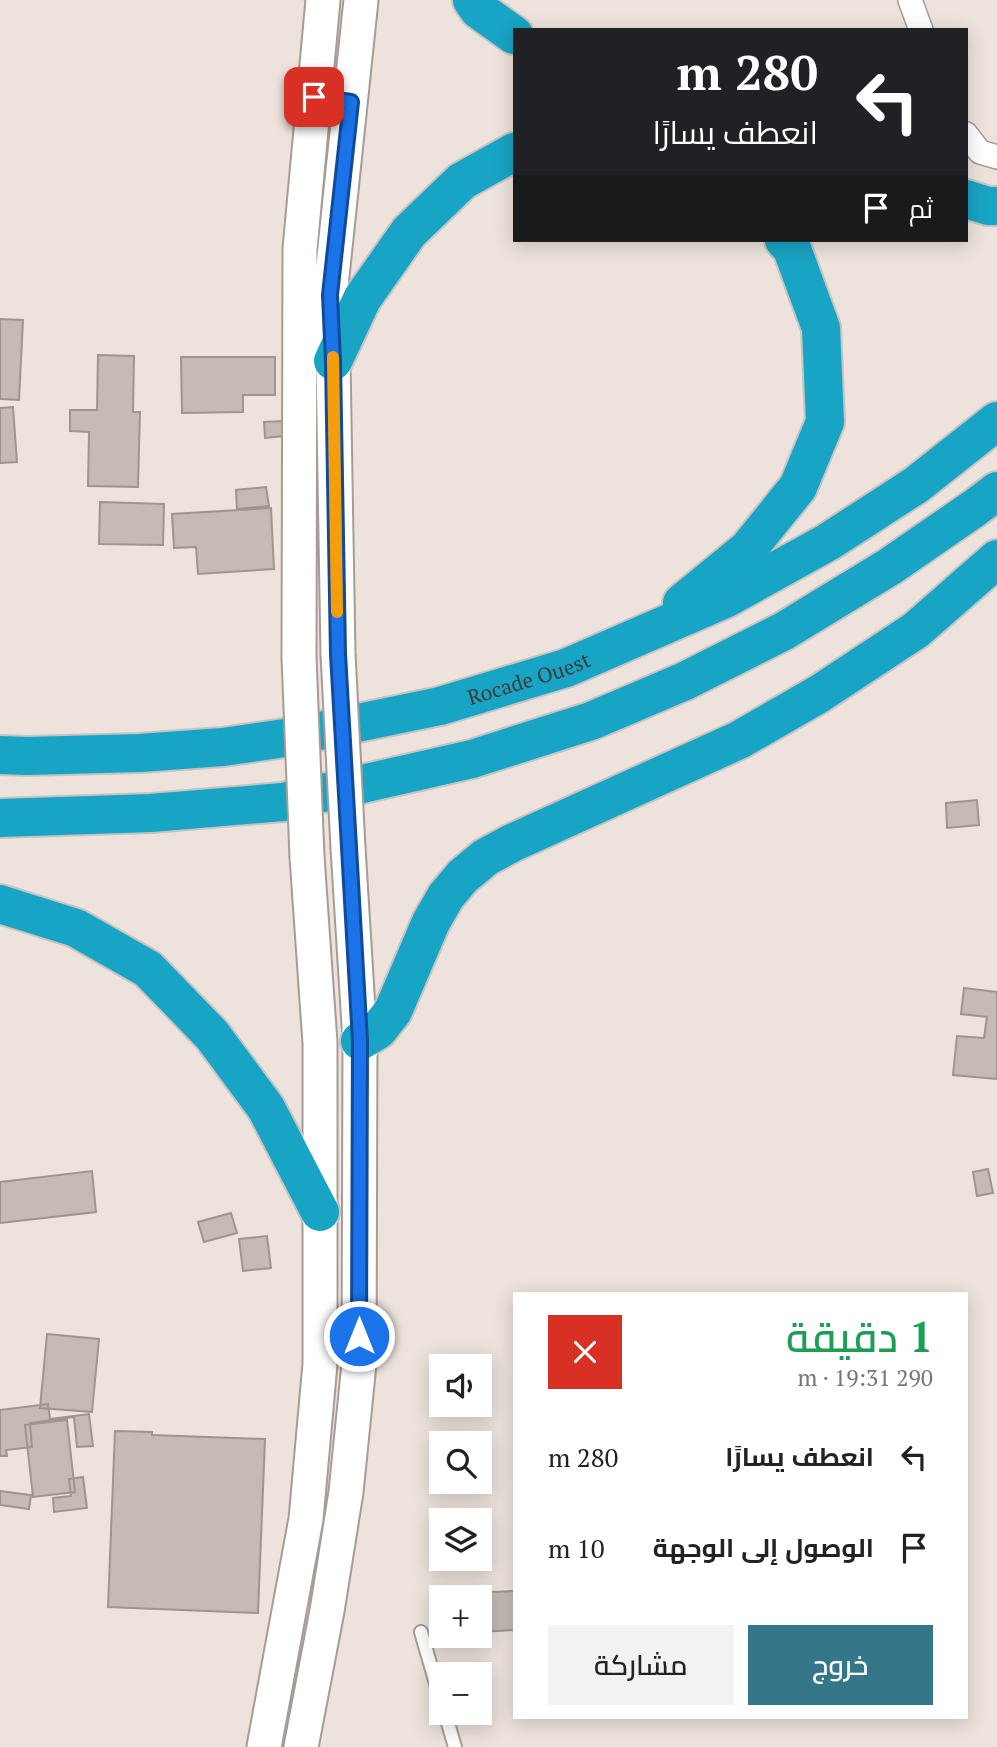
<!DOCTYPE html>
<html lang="ar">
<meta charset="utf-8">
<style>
:root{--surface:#fff;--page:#f2f2f2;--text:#222;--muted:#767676;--accent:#357689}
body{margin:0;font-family:"PT Serif",Cairo,serif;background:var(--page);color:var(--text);direction:rtl;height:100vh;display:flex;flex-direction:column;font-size:26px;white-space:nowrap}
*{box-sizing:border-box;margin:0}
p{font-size:23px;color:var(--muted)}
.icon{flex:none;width:38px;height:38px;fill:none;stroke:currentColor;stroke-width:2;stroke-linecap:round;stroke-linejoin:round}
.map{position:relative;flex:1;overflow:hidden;direction:ltr}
.side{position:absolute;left:513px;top:1292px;width:455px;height:427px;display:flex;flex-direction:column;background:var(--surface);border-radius:0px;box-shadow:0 4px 18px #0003;direction:rtl}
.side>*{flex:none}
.top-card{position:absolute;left:513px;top:28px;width:455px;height:214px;border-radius:0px;box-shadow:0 4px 18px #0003;direction:rtl;background:#202124;color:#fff;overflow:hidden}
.fabs{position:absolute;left:429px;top:1354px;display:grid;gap:14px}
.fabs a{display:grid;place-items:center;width:63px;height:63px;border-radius:0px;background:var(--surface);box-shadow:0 4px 18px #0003;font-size:35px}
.pin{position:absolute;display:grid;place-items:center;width:60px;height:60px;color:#fff;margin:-30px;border-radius:14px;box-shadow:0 4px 10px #0006}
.me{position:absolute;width:77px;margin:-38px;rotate:0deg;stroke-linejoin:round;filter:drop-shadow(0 0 5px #0008)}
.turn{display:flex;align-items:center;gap:24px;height:147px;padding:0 35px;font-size:32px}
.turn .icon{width:91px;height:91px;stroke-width:2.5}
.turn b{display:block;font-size:49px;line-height:60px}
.then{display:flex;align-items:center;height:66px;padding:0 35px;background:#0003;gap:14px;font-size:26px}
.round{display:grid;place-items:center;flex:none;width:74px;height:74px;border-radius:0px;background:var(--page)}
.overview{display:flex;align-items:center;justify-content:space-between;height:119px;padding:0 35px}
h1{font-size:42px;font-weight:600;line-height:52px;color:#1e9e55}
.action{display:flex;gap:14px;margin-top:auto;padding:14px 35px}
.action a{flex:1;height:80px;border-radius:0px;background:var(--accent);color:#fff;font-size:28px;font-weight:600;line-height:80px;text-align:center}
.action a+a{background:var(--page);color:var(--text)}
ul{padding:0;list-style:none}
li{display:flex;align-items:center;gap:21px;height:91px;padding:0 35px}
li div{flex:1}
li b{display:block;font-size:26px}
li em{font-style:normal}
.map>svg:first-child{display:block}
</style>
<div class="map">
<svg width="997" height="1747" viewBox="0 0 997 1747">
<rect width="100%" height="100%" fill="#ede3dc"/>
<path fill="#c5bbb4" stroke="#9e958e" stroke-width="2" d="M0 319 23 320 19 400 0 399Z
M98 355 134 356 133 412H140L138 487 88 486 89 432 70 431V410H97Z
M181 357H275V395H243V412L182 413Z
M13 407 17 462 0 463V408Z
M283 421 284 436 265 438 264 422Z
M266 487 269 506 237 509 236 490Z
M100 502 164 504 163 545 99 544Z
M271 508 274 569 198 574 196 547 174 548 172 514Z
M977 800 979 825 947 828 946 803Z
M964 988 997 992V1079L953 1075 957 1036 984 1038 987 1017 961 1014Z
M988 1169 993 1193 977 1196 973 1172Z
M92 1171 96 1212 0 1223V1182Z
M231 1213 237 1233 204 1242 198 1222Z
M267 1236 271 1268 243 1271 239 1239Z
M47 1334 99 1339 92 1412 40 1408Z
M48 1404 50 1419 89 1414 93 1446 77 1447 74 1417 30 1423 32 1447 6 1450 7 1456H0V1410Z
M67 1420 75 1492 33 1497 25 1425Z
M115 1431 152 1432V1435L265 1439 258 1613 108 1607Z
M83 1477 87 1508 54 1512 53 1498 71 1496 69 1479Z
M0 1491 31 1495 29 1509 0 1505Z
M514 1591V1630L480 1632V1598H447V1594Z"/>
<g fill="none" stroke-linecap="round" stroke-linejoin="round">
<defs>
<path id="lane" d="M421 1632 441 1701
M445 1713 455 1747"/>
<path id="street" d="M910 0 921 30
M966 134 980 152 997 157"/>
<path id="secondary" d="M338 654 333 361 330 295 361 0
M299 657 300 249 323 0
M264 1747 306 1519 320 1364V1043L307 857
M301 1747 327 1611 346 1492 359 1364 360 1041 348 848"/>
<g id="highway">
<path d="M472 0 479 10 514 35"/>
<path d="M966 199 988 206H997"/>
<path d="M333 361 362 299 409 232 462 181 514 152"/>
<path d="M682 603 748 549 798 487 825 422 821 328 792 249 784 240"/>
<path id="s1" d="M0 755 27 756 140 753 223 747 285 738 440 706 566 668 727 598 828 542 916 485 997 421"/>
<path d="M0 818 151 813 283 802 472 759 591 721 685 681 784 631 889 567 976 507 997 491"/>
<path d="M0 904 76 928 148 969 212 1035 266 1108 320 1212"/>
<path d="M360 1041 378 1030 393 1011 431 922 446 896 463 876 486 857 512 843 739 740 819 694 916 630 997 559"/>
</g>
</defs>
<use href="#lane" stroke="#a69c95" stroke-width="16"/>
<use href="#street" stroke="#a69c95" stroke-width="26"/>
<use href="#secondary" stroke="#a69c95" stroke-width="37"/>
<use href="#highway" stroke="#c5c4c3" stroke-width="42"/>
<use href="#lane" stroke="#fff" stroke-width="12"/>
<use href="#street" stroke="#fff" stroke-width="23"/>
<use href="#secondary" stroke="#fff" stroke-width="33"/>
<use href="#highway" stroke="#18a4c4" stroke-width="38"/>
<defs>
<path id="secondary-bridge" d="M338 654 348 848
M299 657 307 857"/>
</defs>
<use href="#secondary-bridge" stroke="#a69c95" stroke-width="37" stroke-linecap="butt"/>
<use href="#secondary-bridge" stroke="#fff" stroke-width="33"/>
</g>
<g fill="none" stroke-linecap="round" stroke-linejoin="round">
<defs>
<path id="route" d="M314 97 351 102 330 295 333 361 338 654 360 1041 359 1336"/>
</defs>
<use href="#route" stroke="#114b97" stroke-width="18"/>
<use href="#route" stroke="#1a73e8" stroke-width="12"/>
<path stroke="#f59e0b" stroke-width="12" d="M333 357 337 612"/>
</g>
<g text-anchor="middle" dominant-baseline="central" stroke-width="5" stroke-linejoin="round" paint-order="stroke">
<g font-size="21" fill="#3f3b38" stroke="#fff">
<text stroke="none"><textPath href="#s1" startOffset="537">Rocade Ouest</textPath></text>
</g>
</g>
</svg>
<div class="fabs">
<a><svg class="icon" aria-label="sound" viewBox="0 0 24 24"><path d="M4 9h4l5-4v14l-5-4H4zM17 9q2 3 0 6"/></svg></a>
<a><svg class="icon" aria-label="search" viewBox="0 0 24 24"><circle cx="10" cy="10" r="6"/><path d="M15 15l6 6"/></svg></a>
<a><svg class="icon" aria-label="layers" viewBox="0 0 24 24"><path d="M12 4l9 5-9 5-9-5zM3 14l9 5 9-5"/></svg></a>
<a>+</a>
<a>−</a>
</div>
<div class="pin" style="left:314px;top:97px;background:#d93025"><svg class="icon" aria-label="arrive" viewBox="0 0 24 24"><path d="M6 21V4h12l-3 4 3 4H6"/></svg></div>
<svg class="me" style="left:359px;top:1336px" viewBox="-20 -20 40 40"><circle r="17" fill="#1a73e8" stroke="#fff" stroke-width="3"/><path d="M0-11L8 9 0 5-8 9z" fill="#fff"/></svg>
<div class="top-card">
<div class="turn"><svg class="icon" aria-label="left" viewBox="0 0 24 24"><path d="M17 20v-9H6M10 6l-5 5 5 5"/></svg><div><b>280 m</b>انعطف يسارًا</div></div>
<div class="then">ثم<svg class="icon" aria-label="arrive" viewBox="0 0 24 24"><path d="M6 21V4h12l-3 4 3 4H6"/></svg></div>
</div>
<section class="side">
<div class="overview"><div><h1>1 دقيقة</h1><p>290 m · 19:31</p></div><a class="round" style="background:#d93025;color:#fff"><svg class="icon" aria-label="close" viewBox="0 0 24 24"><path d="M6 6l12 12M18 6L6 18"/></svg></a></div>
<ul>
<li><svg class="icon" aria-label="left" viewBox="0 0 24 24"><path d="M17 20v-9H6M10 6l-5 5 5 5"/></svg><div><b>انعطف يسارًا</b></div><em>280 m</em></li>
<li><svg class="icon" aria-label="arrive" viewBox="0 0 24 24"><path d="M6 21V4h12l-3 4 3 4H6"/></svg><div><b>الوصول إلى الوجهة</b></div><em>10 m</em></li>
</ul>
<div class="action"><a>خروج</a><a>مشاركة</a></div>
</section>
</div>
